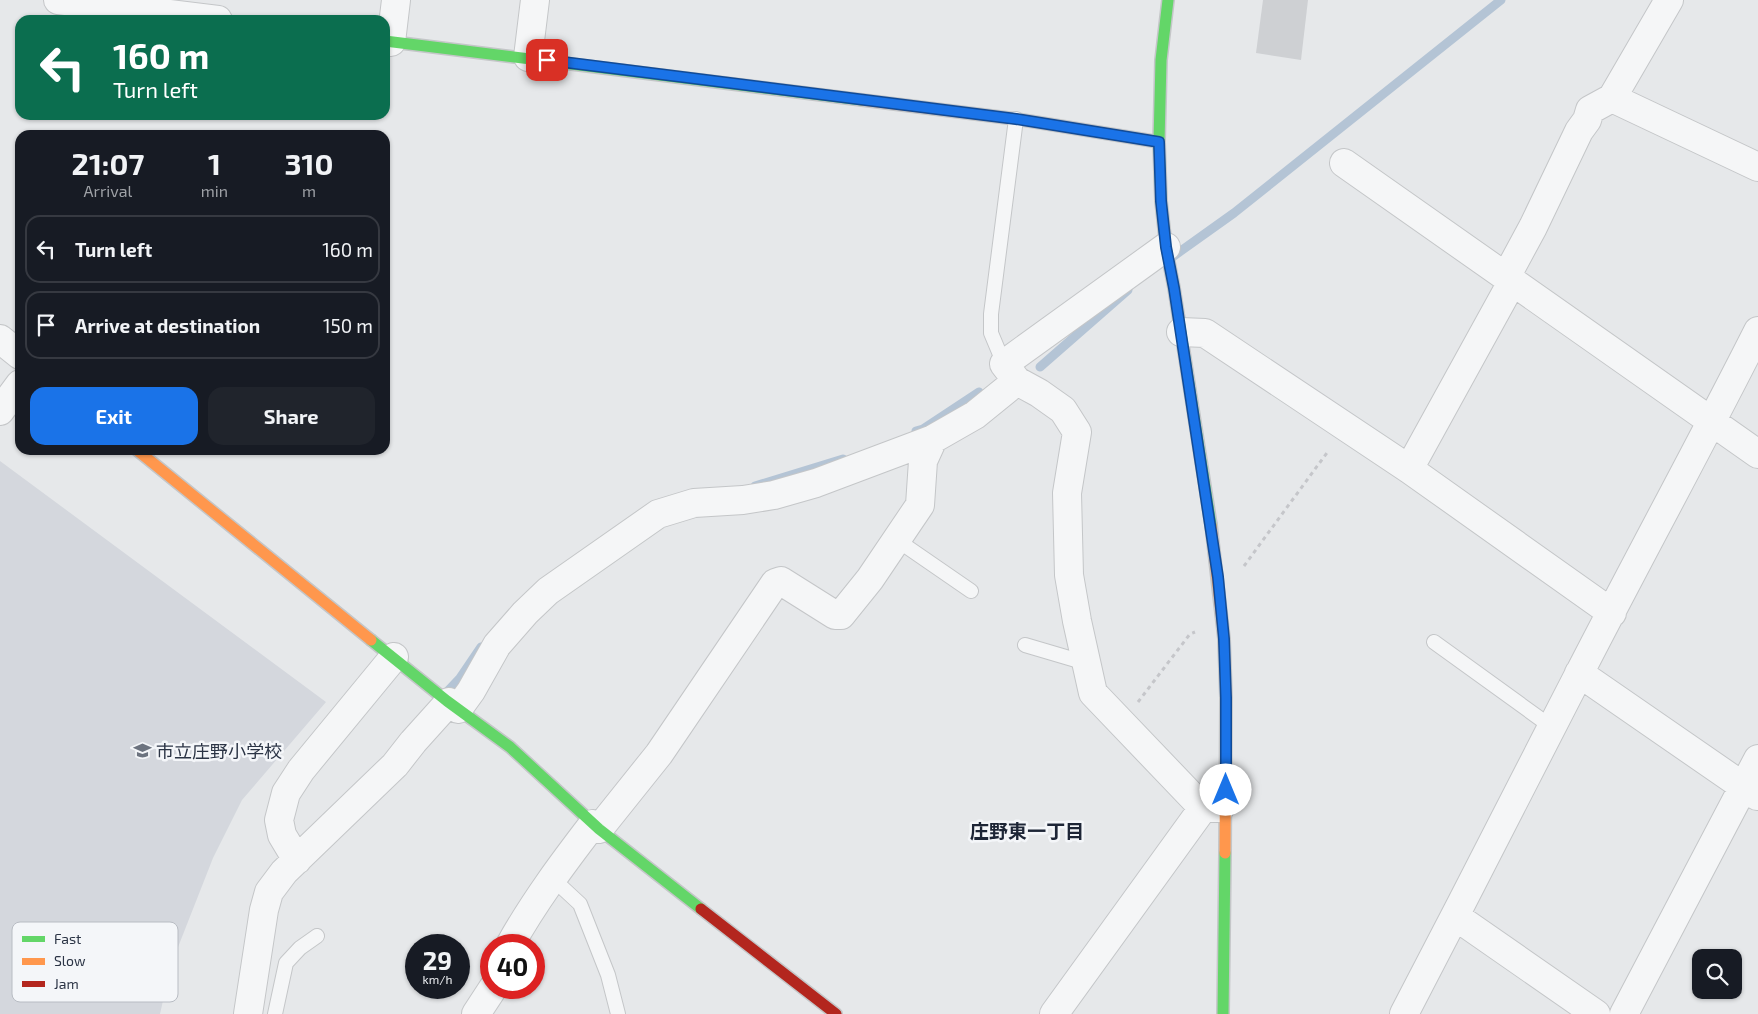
<!DOCTYPE html>
<meta charset="utf-8">
<style>
:root{--surface:#171b24;--page:#20242c;--text:#f1f3f6;--muted:#9ea1a6;--line:#363941;--accent:#1a73e8}
body{margin:0;font-family:"Exo 2","Noto Sans JP",sans-serif;background:var(--page);color:var(--text);height:100vh;display:flex;flex-direction:column;font-size:19px;white-space:nowrap}
*{box-sizing:border-box;margin:0}
p{font-size:16px;color:var(--muted)}
.icon{flex:none;width:28px;height:28px;fill:none;stroke:currentColor;stroke-width:2;stroke-linecap:round;stroke-linejoin:round}
.map{position:relative;flex:1;overflow:hidden}
.side{position:absolute;left:15px;top:130px;width:375px;height:325px;display:flex;flex-direction:column;background:var(--surface);border-radius:15px;box-shadow:0 1px 4px #0004}
.side>*{flex:none}
.guide{position:absolute;left:15px;top:15px;width:375px;height:105px;border-radius:15px;box-shadow:0 1px 4px #0004;background:#0b6e4f;color:#fff;overflow:hidden}
.fabs{position:absolute;left:1692px;top:949px;display:grid;gap:10px}
.fabs a{display:grid;place-items:center;width:50px;height:50px;border-radius:10px;background:var(--surface);box-shadow:0 1px 4px #0004;font-size:25px}
.speed{position:absolute;left:405px;top:934px;display:flex;gap:10px;font-size:25px;font-weight:700;text-align:center}
.speed>*{display:grid;place-content:center;width:65px;height:65px;border-radius:50%;background:var(--surface);box-shadow:0 1px 4px #0004;line-height:1}
.speed small{font-size:12px;font-weight:400}
.speed .limit{border:8px solid #d22;background:#fff;color:#111}
.pin{position:absolute;display:grid;place-items:center;width:42px;height:42px;color:#fff;margin:-21px;border-radius:10px;box-shadow:0 2px 8px #0006}
.me{position:absolute;width:55px;margin:-28px;rotate:0deg;stroke-linejoin:round;filter:drop-shadow(0 0 4px #0008)}
.turn{display:flex;align-items:center;gap:18px;height:105px;padding:0 15px;font-size:22px}
.turn .icon{width:65px;height:65px;stroke-width:2.5}
.turn b{display:block;font-size:35px;line-height:42px}
.eta{display:flex;justify-content:space-evenly;align-items:center;height:85px;text-align:center}
.eta b{font-size:30px;font-weight:700;line-height:35px}
.action{display:flex;gap:10px;margin-top:auto;padding:10px 15px}
.action a{flex:1;height:58px;border-radius:15px;background:var(--accent);color:#fff;font-size:20px;font-weight:700;line-height:58px;text-align:center}
.action a+a{background:var(--page);color:var(--text)}
ul{padding:0;list-style:none}
li{display:flex;align-items:center;gap:15px;height:68px;margin:0 10px 8px;padding:0 5px;border:2px solid var(--line);border-radius:15px}
li div{flex:1}
li b{display:block;font-size:19px}
li em{font-style:normal}
.map>svg:first-child{display:block}
</style>
<div class="map">
<svg width="1758" height="1014" viewBox="0 0 1758 1014">
<rect width="100%" height="100%" fill="#e6e8ea"/>
<path fill="#d4d7dd" d="M0 461 326 702 242 800 213 858 171 965 160 1014H0Z"/>
<g fill="none" stroke-linecap="round" stroke-linejoin="round">
<path stroke="#b4c4d5" stroke-width="9" d="M1171 258 1234 213 1501 0
M1040 367 1128 290
M916 431 923 429 979 392
M755 486 843 459
M443 696 460 678 481 647"/>
</g>
<path fill="#ced0d3" d="M1263 0H1308L1301 60 1256 53Z"/>
<g fill="none" stroke-linecap="round" stroke-linejoin="round">
<defs>
<path id="lane" d="M1004 364 991 333V314L1016 119
M897 540 971 591
M1434 642 1553 728
M1025 645 1086 663
M552 878 580 904 608 975 618 1014
M275 1014 286 963 300 948 317 936"/>
<path id="street" d="M58 0 218 20
M391 42 396 0
M528 57 535 0
M1612 98 1669 0
M1344 163 1758 454
M1166 247 1004 364 1017 381 1039 393 1063 410 1077 432 1067 493 1069 575 1077 621 1093 693 1203 808
M1506 277 1533 227 1579 131 1587 120 1590 110 1612 98 1758 167
M1181 332 1205 333 1409 469 1612 613
M0 339 20 355
M0 411 20 384
M1409 469 1512 282
M1579 673 1757 796
M458 709 471 691 497 645 525 613 548 591 658 514 694 503 743 500 774 495 816 483 933 439 975 415 1017 381
M599 829 659 754 775 583 781 581 835 615H841L870 579 920 505 923 461 933 439
M297 860 282 835 279 820 286 793 301 770 394 657
M1455 916 1596 1014
M510 945C534 902 563 863 593 824
M248 1014 264 910 269 892 284 872 395 765 413 742 449 702
M476 1014 493 988
M1054 1014 1203 808H1220
M1404 1014C1463 901 1521 787 1579 674 1638 559 1700 446 1758 331
M1624 1014 1758 759"/>
<path id="fast" d="M1168 0 1161 60 1159 142 1161 201 1166 247 1174 288 1211 525
M385 41 862 100
M371 640 447 701 510 747 599 829 701 909
M1223 1014 1225 853"/>
<path id="slow" d="M862 100 1016 119 1159 142
M137 450 371 640
M1211 525 1224 639 1226 698 1225 853"/>
<path id="jam" d="M701 909 836 1014"/>
</defs>
<use href="#lane" stroke="#c4c6c8" stroke-width="16"/>
<use href="#street" stroke="#c4c6c8" stroke-width="30"/>
<use href="#fast" stroke="#c4c6c8" stroke-width="14"/>
<use href="#slow" stroke="#c4c6c8" stroke-width="14"/>
<use href="#jam" stroke="#c4c6c8" stroke-width="14"/>
<path stroke="#c5c6ca" stroke-width="3" stroke-dasharray="4 4" stroke-linecap="butt" d="M1244 566 1329 450
M1138 702 1190 634 1195 632"/>
<use href="#lane" stroke="#f5f6f7" stroke-width="14"/>
<use href="#street" stroke="#f5f6f7" stroke-width="28"/>
<use href="#fast" stroke="#63d668" stroke-width="11"/>
<use href="#slow" stroke="#ff974d" stroke-width="11"/>
<use href="#jam" stroke="#b3261e" stroke-width="11"/>
</g>
<g fill="none" stroke-linecap="round" stroke-linejoin="round">
<defs>
<path id="route" d="M547 60 1016 119 1159 142 1161 201 1166 247 1174 288 1218 577 1224 639 1226 698V790"/>
</defs>
<use href="#route" stroke="#114b97" stroke-width="12"/>
<use href="#route" stroke="#1a73e8" stroke-width="9"/>
</g>
<defs>
<symbol id="school-bare" viewBox="-9 -9 18 18"><path d="M0-5L7-2L0 1L-7-2ZM-4 1L0 2.5L4 1V4Q0 6-4 4Z" fill="#6c737f" stroke="#f4f6f9" stroke-width="2.5" paint-order="stroke"/></symbol>
</defs>
<g fill-rule="evenodd">
<use href="#school-bare" x="130" y="738" width="25" height="25"/>
</g>
<g text-anchor="middle" dominant-baseline="central" stroke-width="5" stroke-linejoin="round" paint-order="stroke">
<g font-size="18" fill="#2b3445" stroke="#f4f6f9" text-anchor="start">
<text x="156" y="751">市立庄野小学校</text>
</g>
<g font-size="19" font-weight="bold" fill="#1d2536" stroke="#f4f6f9">
<text x="1027" y="830">庄野東一丁目</text>
</g>
</g>
<rect x="12" y="922" width="166" height="80" rx="8" fill="#f4f6f9" stroke="#b8bcc3" stroke-width="1"/>
<rect x="22" y="936" width="23" height="6" fill="#63d668"/>
<rect x="22" y="958" width="23" height="7" fill="#ff974d"/>
<rect x="22" y="981" width="23" height="6" fill="#b3261e"/>
<g font-size="14" fill="#2b3445">
<text x="54" y="944">Fast</text>
<text x="54" y="966">Slow</text>
<text x="54" y="989">Jam</text>
</g>
</svg>
<div class="fabs">
<a><svg class="icon" aria-label="search" viewBox="0 0 24 24"><circle cx="10" cy="10" r="6"/><path d="M15 15l6 6"/></svg></a>
</div>
<div class="speed"><div>29<small>km/h</small></div><div class="limit">40</div></div>
<div class="pin" style="left:547px;top:60px;background:#d93025"><svg class="icon" aria-label="arrive" viewBox="0 0 24 24"><path d="M6 21V4h12l-3 4 3 4H6"/></svg></div>
<svg class="me" style="left:1226px;top:790px" viewBox="-20 -20 40 40"><circle r="19" fill="#fff"/><path d="M0-13L10 11 0 6-10 11z" fill="#1a73e8"/></svg>
<div class="guide">
<div class="turn"><svg class="icon" aria-label="left" viewBox="0 0 24 24"><path d="M17 20v-9H6M10 6l-5 5 5 5"/></svg><div><b>160 m</b>Turn left</div></div>
</div>
<section class="side">
<div class="eta">
<div><b>21:07</b><p>Arrival</p></div>
<div><b>1</b><p>min</p></div>
<div><b>310</b><p>m</p></div>
</div>
<ul>
<li><svg class="icon" aria-label="left" viewBox="0 0 24 24"><path d="M17 20v-9H6M10 6l-5 5 5 5"/></svg><div><b>Turn left</b></div><em>160 m</em></li>
<li><svg class="icon" aria-label="arrive" viewBox="0 0 24 24"><path d="M6 21V4h12l-3 4 3 4H6"/></svg><div><b>Arrive at destination</b></div><em>150 m</em></li>
</ul>
<div class="action"><a>Exit</a><a>Share</a></div>
</section>
</div>
